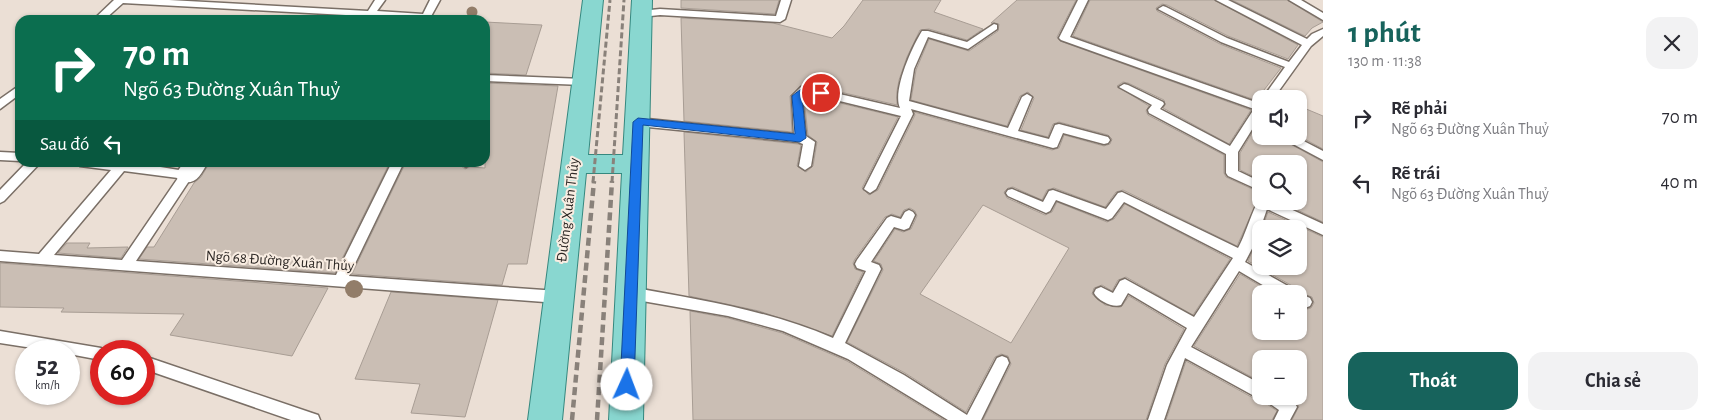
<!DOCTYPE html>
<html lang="vi">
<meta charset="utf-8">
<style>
:root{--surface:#fff;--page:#f2f2f3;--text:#2b2b33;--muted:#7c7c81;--accent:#17635c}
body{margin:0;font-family:"Alegreya Sans",sans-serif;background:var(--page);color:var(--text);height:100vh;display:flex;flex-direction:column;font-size:19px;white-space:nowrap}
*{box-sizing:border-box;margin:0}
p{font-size:16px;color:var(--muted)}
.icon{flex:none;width:28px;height:28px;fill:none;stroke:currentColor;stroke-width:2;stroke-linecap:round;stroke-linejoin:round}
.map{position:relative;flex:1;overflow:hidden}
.details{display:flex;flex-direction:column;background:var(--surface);width:400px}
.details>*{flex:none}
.top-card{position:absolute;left:15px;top:15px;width:475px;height:152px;border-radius:15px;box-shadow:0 1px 4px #0004;background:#0b6e4f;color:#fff;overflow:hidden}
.tools{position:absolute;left:1252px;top:90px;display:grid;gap:10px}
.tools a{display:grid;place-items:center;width:55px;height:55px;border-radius:10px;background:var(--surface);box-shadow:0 1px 4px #0004;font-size:25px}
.speed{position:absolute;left:15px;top:340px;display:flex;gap:10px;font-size:25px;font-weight:700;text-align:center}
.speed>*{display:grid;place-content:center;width:65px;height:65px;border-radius:50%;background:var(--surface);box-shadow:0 1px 4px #0004;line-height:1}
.speed small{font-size:12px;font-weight:400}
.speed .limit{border:8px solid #d22;background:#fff;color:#111}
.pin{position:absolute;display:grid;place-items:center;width:42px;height:42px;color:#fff;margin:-21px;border:2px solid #fff;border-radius:50%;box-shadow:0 1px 5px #0007}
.me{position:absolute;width:55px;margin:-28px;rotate:2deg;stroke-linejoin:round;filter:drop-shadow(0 0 4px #0008)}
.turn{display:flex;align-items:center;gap:18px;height:105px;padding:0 25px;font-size:22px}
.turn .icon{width:65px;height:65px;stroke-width:2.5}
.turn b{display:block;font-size:35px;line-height:42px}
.then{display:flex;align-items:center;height:48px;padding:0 25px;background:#0003;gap:10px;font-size:19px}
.round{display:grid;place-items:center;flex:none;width:52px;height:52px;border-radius:15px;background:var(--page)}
.summary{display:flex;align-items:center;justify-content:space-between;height:85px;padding:0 25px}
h1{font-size:30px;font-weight:700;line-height:38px;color:var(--accent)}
.button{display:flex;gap:10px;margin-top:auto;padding:10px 25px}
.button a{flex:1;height:58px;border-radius:15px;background:var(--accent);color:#fff;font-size:20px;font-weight:700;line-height:58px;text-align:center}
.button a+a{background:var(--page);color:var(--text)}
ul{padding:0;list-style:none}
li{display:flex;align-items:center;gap:15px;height:65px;padding:0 25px}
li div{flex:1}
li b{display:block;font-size:19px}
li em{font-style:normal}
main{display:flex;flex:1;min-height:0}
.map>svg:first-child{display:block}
</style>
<main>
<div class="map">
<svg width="1323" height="420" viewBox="0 0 1323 420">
<rect width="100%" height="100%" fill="#ebdfd5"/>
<path fill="#cabeb4" stroke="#a89d94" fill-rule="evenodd" d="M681 0H779L775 14 681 8Z
M863 0H941L934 12 983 29 967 40 929 29 920 30 907 57 899 80 897 91V105L805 84 800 86 790 96 792 132 684 121 681 18 773 23 832 38 844 26Z
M1017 0H1076L1057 37 1060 41 1251 110 1229 144 1163 108 1165 105 1164 100 1128 83 1123 82 1117 86 1149 106 1146 111 1148 115 1224 155V173L1226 177 1261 193 1237 246 1123 190 1116 192 1105 207 1054 188 1047 190 1042 200 1013 187 1008 188 1004 192 1007 198 1045 215 1052 212 1057 202 1107 222 1114 219 1125 204 1230 259 1193 315 1126 277 1118 280 1112 291 1102 285 1094 288 1092 294 1105 305 1121 307 1129 296 1184 329 1165 364 1146 420H983L1011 364 1008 356 1001 354 995 357 966 412 905 373 847 342 883 270 881 264 874 261 895 229 903 232 911 229 917 216 915 211 910 208 904 210 900 217 892 214 885 217 855 259 853 263 855 269 863 272 832 336 759 311 689 296 684 132 798 144 801 145 797 166 806 172 813 166 817 142 808 135 804 98 807 95 898 117 862 188 869 195 878 190 915 115 914 112 1052 150 1059 148 1064 135 1104 146 1110 144 1112 139 1108 135 1059 122 1053 124 1048 137 1021 130 1034 98 1028 92 1020 96 1007 126 911 100 916 70 929 39 969 51 998 31 999 24 991 23ZM983 205 1069 248 1011 343 920 294Z
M1090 0H1214L1298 45 1288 59 1228 36 1167 5 1162 4 1156 8 1157 11 1220 44 1281 68 1264 90 1265 91 1260 99 1261 102 1073 36Z
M1232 0H1287L1323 22 1312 28 1305 36Z
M485 22 542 25 526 75 485 73Z
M485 83 558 86 527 264H508L502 285 352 274 406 162 461 166 465 169 470 167 485 168Z
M1299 106 1323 116V149L1299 136Z
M1261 118V136H1276L1323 162V222L1278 201H1299V164H1261V180L1240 170V153Z
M210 162H390L335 273 139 259 147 247H154L194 183 201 177Z
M1268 212 1323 237V420H1292L1299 406 1288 396H1299V359H1261V382L1194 346 1240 274 1274 294H1261V331H1299V307L1304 310 1311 308 1314 303 1312 297 1298 292 1296 288 1248 261 1261 232V266H1299V229H1262Z
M67 243H90L87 248 128 247 121 258 58 253Z
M0 263 328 288 292 356 170 335 184 314 61 312 64 308 0 307Z
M391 292 498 300 465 417 411 413 420 384 355 379Z
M690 311 728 318 782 333 847 361 944 420H693Z
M1186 361 1255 399 1261 400 1277 411 1272 420H1166Z"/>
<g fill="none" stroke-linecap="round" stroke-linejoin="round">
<defs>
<path id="service" d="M114 0H169L368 11 375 0H385L377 11 423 14 430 0H440L429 20 373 17 371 20H363L364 16 123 3 104 20H93Z
M781 0H791L785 19 780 22 660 15 641 17 636 14 641 11 660 9 776 16Z
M1078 0H1088L1070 37 1261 104V115L1238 152V171L1261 182V191L1228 176 1226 173V154L1149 113 1148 110 1152 105 1119 87 1124 84 1128 85 1163 102 1164 104 1160 109 1230 146 1254 109 1061 40 1059 38Z
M1216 0H1228L1307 39 1312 34 1323 29V36L1311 46 1273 99H1262L1285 67 1221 42 1158 9 1163 6 1166 7 1227 38 1289 62 1302 45Z
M1289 0H1301L1323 13V20Z
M994 24 997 25V29L968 49 928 37 914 69 909 101 1008 128 1022 97 1027 94 1032 97 1018 131 1049 139 1055 125 1059 124 1108 137 1110 140 1108 143 1104 144 1063 133 1057 147 1053 148 911 109 913 114 876 189 870 193 864 189 901 116 807 93 802 97 806 136 815 142 811 166 805 170 799 166 803 144 798 142 638 126 632 122 638 118 794 134 792 96 801 87 805 86 900 108C892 91 912 47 922 31H928L967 42Z
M485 75 583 79 588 82 583 85 485 81Z
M20 85V94L0 109V99Z
M1278 136H1294L1323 151V160Z
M0 152 20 153V161L0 160Z
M27 162H41L4 201 0 203V190Z
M74 162H130L191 172 193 175 191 178 136 261 336 275 392 162H404L349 276 558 291 563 293 565 297 563 301 558 303 0 261V251L39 254 111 170 80 166ZM124 171 178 178 122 260 54 255Z
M458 162H472V163L466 167Z
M1012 189 1043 202 1049 191 1053 190 1106 209 1118 193 1122 192 1238 248C1244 239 1256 200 1261 197V201H1273L1323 224V235L1267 209 1256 241 1245 262 1295 290 1297 294H1278L1239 271 1191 347 1261 384V396C1274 396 1291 393 1297 407L1290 420H1274L1279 410 1262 398 1256 397 1185 358 1164 420H1148L1167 365 1187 328 1128 293 1121 305C1113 308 1098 301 1094 293L1096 289 1101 287 1113 293 1120 281 1125 279 1194 317 1233 258 1124 202 1112 218 1108 220 1056 200 1050 211 1046 213 1008 196 1006 193 1008 190Z
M909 210 913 212 915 215 909 228 904 230 894 227 871 262 879 265 881 269 845 343 904 375 967 415 997 358 1002 356 1007 358 1009 363 981 420H948L848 359 783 331 728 316 631 299 626 297 624 293 626 289 631 287C700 300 768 310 833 338L866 271 857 268 855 264 857 260 887 218 891 216 901 219 905 212Z
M1299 293 1310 298 1312 302 1310 306 1305 308 1299 305Z
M0 331 101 348 107 351H101V360L69 354V351H52L0 343Z
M144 356 312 413 318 415 320 420H291L144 369Z"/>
<path id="minor" d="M184 162H208C200 176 196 186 179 181L175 175Z"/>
<path id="primary" d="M583 0H603L588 155H623L632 0H652L643 420H609L622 173H586L562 420H528Z"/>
</defs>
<use href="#service" stroke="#7a6f66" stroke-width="3"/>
<use href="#minor" stroke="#7a6f66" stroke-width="3"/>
<use href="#primary" stroke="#35887f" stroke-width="2"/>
<use href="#service" fill="#fff" fill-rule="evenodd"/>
<use href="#minor" fill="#fff" fill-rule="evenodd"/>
<use href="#primary" fill="#89d7d0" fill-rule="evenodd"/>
<path stroke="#89817a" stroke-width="3" stroke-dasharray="6 3" stroke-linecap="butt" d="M593 182 610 0
M612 182 624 0"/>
<path stroke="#89817a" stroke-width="4.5" stroke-dasharray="8 4.5" stroke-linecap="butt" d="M572 420 594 181
M597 420 612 181"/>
</g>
<g fill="#927d69">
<circle cx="472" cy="12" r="5.5"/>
<circle cx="354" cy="289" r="9"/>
</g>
<path fill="#1a73e8" stroke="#114b97" d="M805 86 824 91 826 93 821 96 807 92 802 96 806 138 800 142 643 125 634 385 632 390 627 392 622 390 620 385 633 122 638 118 795 134 792 96Z"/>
<g text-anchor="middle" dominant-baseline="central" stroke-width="4" stroke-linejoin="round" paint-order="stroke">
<g font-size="15" fill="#2c2724" stroke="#f9ede2">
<text transform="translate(568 210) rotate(-83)">Đường Xuân Thủy</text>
<text transform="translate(280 261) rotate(4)">Ngõ 68 Đường Xuân Thủy</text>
</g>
</g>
</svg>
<div class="tools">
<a><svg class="icon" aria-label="sound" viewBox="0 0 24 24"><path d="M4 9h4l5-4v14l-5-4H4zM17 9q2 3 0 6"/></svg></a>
<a><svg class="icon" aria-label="search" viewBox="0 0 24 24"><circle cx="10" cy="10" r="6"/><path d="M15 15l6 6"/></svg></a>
<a><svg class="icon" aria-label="layers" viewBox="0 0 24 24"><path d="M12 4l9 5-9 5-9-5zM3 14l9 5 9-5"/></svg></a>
<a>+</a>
<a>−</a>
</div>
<div class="speed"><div>52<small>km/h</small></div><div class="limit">60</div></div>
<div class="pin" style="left:821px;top:93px;background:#d93025"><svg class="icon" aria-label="arrive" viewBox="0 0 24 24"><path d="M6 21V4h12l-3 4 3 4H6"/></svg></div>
<svg class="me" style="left:627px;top:385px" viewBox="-20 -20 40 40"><circle r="19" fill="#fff"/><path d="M0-13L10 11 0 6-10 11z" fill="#1a73e8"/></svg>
<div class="top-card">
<div class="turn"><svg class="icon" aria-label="right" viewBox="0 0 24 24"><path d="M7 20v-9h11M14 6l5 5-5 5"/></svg><div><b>70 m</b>Ngõ 63 Đường Xuân Thuỷ</div></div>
<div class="then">Sau đó<svg class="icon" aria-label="left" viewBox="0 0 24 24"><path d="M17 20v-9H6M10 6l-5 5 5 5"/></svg></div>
</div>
</div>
<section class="details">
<div class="summary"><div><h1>1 phút</h1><p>130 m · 11:38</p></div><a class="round"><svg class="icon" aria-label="close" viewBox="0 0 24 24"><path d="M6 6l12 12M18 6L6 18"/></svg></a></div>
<ul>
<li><svg class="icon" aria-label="right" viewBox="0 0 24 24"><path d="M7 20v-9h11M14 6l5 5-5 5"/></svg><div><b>Rẽ phải</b><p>Ngõ 63 Đường Xuân Thuỷ</p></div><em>70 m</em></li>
<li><svg class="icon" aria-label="left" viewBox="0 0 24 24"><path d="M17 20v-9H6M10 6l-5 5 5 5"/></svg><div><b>Rẽ trái</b><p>Ngõ 63 Đường Xuân Thuỷ</p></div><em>40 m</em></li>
</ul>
<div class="button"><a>Thoát</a><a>Chia sẻ</a></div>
</section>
</main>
